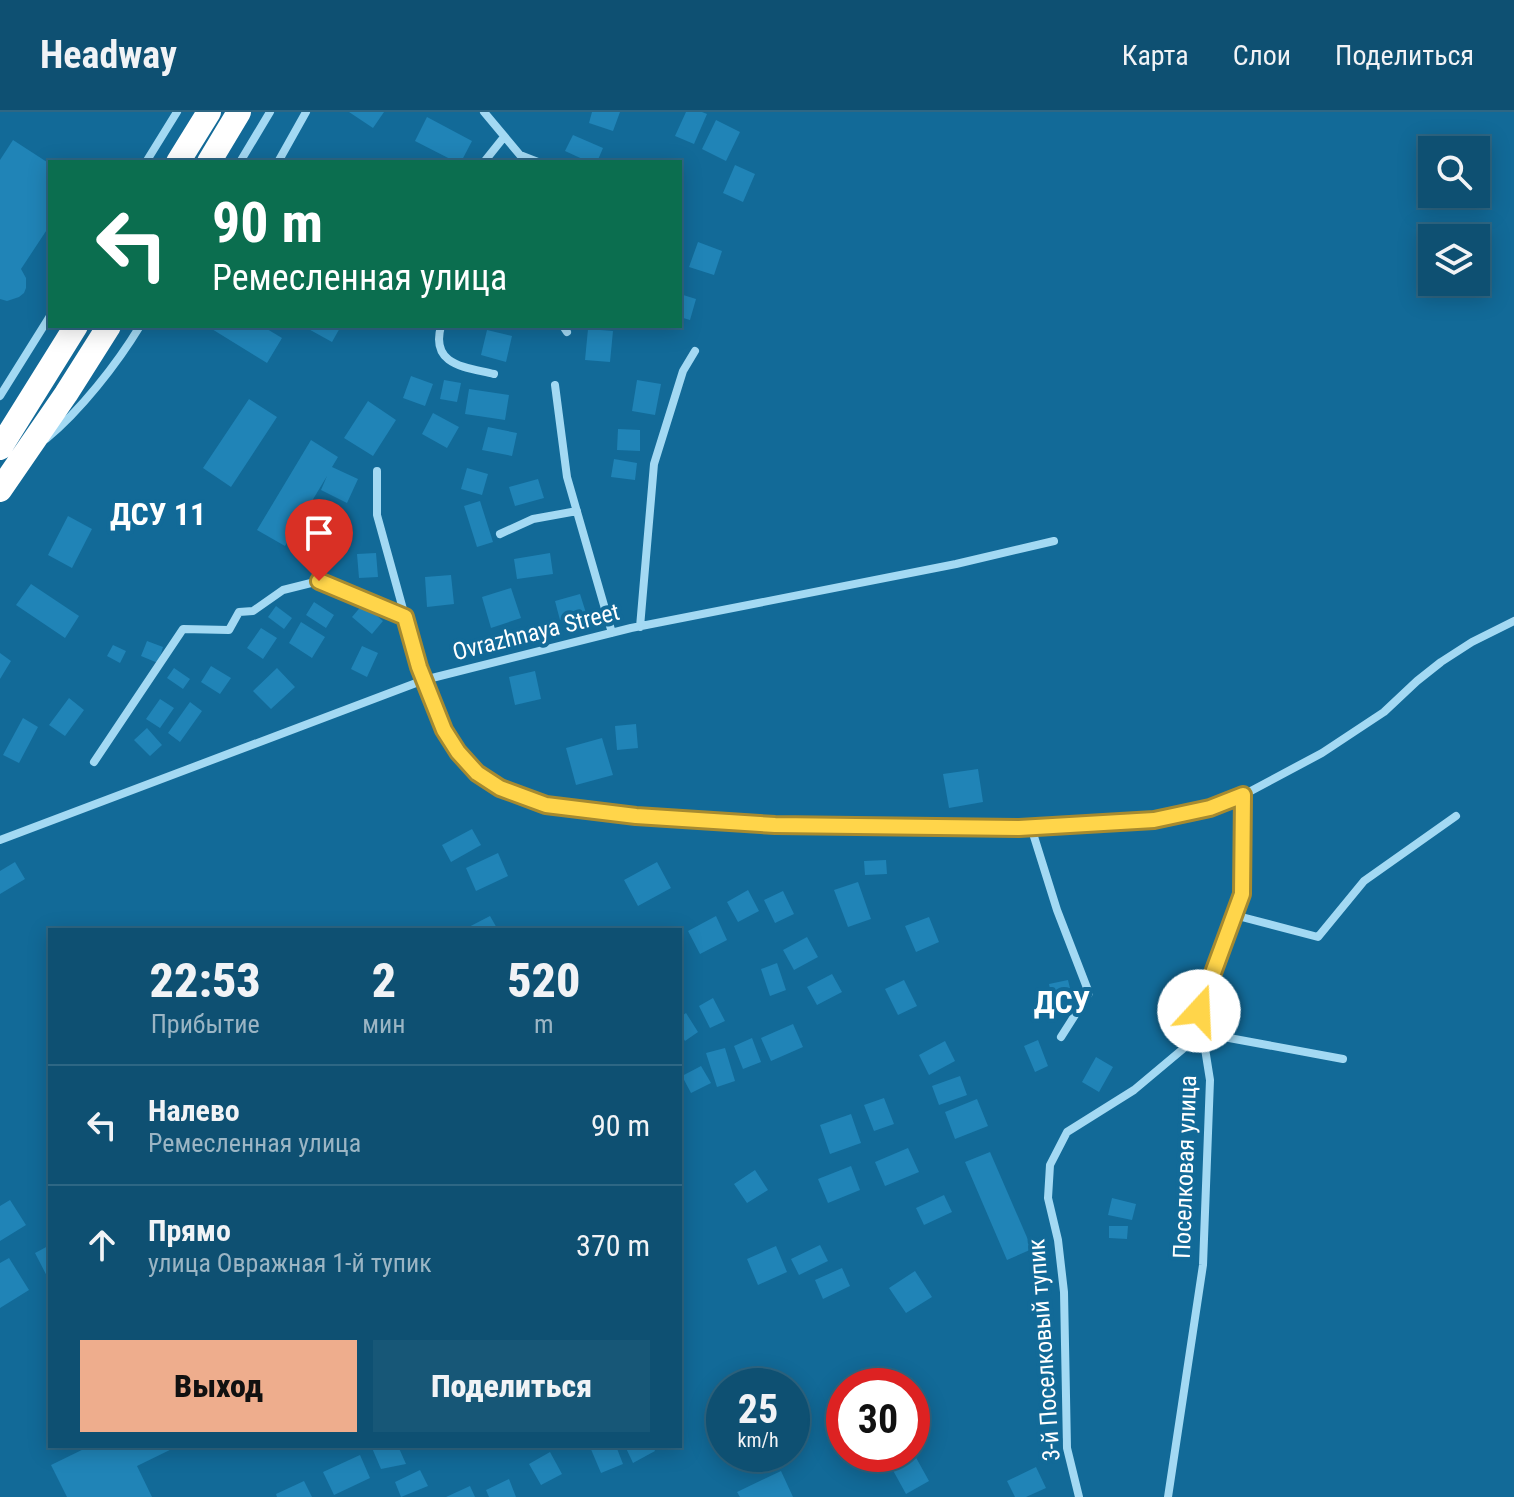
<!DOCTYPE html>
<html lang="ru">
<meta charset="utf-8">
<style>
:root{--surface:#0e5072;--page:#175777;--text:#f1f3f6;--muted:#9bb5c4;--line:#2e6784;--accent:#eead8d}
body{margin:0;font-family:"Roboto Condensed",sans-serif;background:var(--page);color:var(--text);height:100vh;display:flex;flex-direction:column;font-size:30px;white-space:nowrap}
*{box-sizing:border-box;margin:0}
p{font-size:26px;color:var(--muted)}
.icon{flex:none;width:44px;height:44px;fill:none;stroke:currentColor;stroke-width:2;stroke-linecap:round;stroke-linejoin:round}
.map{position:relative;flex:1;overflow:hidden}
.drawer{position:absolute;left:48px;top:816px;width:634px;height:520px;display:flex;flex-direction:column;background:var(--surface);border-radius:0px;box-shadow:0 4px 20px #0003,0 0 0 2px var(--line)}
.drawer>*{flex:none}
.top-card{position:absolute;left:48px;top:48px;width:634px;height:168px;border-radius:0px;box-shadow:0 4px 20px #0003,0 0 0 2px var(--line);background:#0b6e4f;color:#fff;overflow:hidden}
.tools{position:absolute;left:1418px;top:24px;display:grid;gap:16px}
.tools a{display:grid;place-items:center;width:72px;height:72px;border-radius:0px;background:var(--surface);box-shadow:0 4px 20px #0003,0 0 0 2px var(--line);font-size:40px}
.speed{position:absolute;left:706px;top:1256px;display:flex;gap:16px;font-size:40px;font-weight:700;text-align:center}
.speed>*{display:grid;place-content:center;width:104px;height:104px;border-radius:50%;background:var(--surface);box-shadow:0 4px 20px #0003,0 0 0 2px var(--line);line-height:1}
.speed small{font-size:20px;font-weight:400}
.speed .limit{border:12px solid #d22;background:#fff;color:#111}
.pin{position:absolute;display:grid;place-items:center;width:68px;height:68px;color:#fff;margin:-82px -34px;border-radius:50% 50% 50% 0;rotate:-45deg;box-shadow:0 0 8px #0007}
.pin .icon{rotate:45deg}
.me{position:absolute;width:88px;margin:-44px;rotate:20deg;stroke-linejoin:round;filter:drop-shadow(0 0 6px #0008)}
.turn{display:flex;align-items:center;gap:28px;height:168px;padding:0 32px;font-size:36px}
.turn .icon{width:104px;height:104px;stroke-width:2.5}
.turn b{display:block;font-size:56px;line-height:68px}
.eta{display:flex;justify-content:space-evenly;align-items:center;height:136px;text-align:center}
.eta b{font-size:48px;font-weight:800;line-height:56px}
.cta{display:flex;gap:16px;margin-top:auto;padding:16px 32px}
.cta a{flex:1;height:92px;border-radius:0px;background:var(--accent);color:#111;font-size:32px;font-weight:800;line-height:92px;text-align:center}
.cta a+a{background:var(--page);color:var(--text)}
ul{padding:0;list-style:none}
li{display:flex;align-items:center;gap:24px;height:120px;padding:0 32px;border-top:2px solid var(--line)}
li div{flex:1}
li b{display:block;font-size:30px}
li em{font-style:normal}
header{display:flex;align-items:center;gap:48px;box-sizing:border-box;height:112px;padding:0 40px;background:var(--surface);border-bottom:2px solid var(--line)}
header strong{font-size:38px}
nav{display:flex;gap:44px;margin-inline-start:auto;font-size:28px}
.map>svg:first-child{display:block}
</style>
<header>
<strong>Headway</strong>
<nav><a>Карта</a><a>Слои</a><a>Поделиться</a></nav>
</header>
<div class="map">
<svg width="1514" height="1385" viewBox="0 0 1514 1385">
<rect width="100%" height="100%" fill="#126a98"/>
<path fill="#2084b7" d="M349 0H384L373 16Z
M592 0H620L613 19 589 11Z
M686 0H702L707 2 694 32 675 24Z
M427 5 472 29 461 50H456L415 29Z
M716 8 740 20 726 49 702 37Z
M573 23 603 36 597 50H589L565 39Z
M13 28 50 52V113L21 157 26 166V176L24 181 19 185 7 189 0 187V48Z
M735 53 755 62 743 90 723 81Z
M698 130 722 139 714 163 689 155Z
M680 182 696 187 690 208 680 205Z
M207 214H262L282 226 267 251Z
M303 214H341L332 230Z
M588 217 613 219 610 250 585 248Z
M487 218 512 224 506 250 481 243Z
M411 264 433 272 425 294 403 286Z
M444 268 461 271 457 290 440 287Z
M637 268 661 272 655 303 632 299Z
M469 277 509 283 505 308 465 302Z
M249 287 277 305 231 375 203 356Z
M368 289 396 308 373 344 344 326Z
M433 301 459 315 447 336 422 322Z
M488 315 517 321 512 344 482 338Z
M618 317 640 318V339L617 338Z
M311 328 338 345 332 355 358 367 347 391 321 378 327 364 285 434 257 418Z
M614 347 637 351 635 368 611 365Z
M467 356 488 362 482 383 461 377Z
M538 367 544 386 515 394 509 375Z
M480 389 493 430 477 435 464 394Z
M68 404 92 417 72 456 48 443Z
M324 404 350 413 341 435 317 427Z
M376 441 378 465 359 466 357 442Z
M550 441 553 462 517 467 514 447Z
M451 463 454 492 427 495 425 465Z
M31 472 79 504 65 526 16 493Z
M511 476 521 506 491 516 482 485Z
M580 482 586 501 560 508 555 489Z
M314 490 334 503 326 516 306 503Z
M363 492 383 509 372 522 352 505Z
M276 494 292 506 284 517 268 505Z
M301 510 325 525 312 546 289 531Z
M261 516 277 526 263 547 247 536Z
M147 529 163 535 158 551 141 544Z
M113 533 126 539 120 551 107 544Z
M362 534 378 541 367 565 351 557Z
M0 541 11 549 0 567Z
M211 554 231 566 220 582 201 570Z
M174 556 190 567 183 577 167 566Z
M277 556 295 575 271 597 253 579Z
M535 559 541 587 515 593 509 565Z
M69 586 84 598 65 624 49 613Z
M160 587 174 596 160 616 146 607Z
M190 590 202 599 180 630 168 621Z
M23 606 38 615 19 651 3 643Z
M636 612 638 636 617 638 615 614Z
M147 616 162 633 150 644 134 628Z
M602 626 613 663 576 673 566 636Z
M978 657 983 690 949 696 943 662Z
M472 717 481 733 451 750 442 733Z
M498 741 508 764 476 779 466 756Z
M886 748 887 762 865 763 864 749Z
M15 750 25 767 0 782V759Z
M657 750 671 776 638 794 624 768Z
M858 770 871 807 848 815 834 778Z
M748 778 759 799 738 810 727 790Z
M783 779 794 802 775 811 764 788Z
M490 804 498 818H463Z
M716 804 727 828 700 842 688 819Z
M929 805 939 830 916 840 905 814Z
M807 825 818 845 794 858 783 838Z
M777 851 786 878 770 884 761 857Z
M832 862 842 880 817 893 807 875Z
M904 868 917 894 898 903 885 877Z
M1068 868 1075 897 1055 901 1049 872Z
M713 886 725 909 710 916 699 894Z
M686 901 698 920 685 929 680 921V905Z
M793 912 803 935 771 949 761 926Z
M752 926 761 950 743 957 734 934Z
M1038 928 1048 954 1035 960 1024 934Z
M945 929 955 949 929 963 919 943Z
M725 936 735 969 717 975 706 941Z
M1096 945 1113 955 1099 980 1082 970Z
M701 954 711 971 691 981 682 964Z
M960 964 967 983 939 993 932 974Z
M884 986 894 1012 874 1019 864 993Z
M977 987 988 1014 955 1027 945 1000Z
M851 1002 861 1031 830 1042 820 1013Z
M908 1036 919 1060 885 1074 875 1050Z
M990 1040 1032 1137 1007 1148 965 1050Z
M851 1054 860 1078 828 1091 818 1067Z
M755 1058 768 1078 747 1091 734 1072Z
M944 1083 952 1100 924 1113 916 1096Z
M1112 1086 1136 1092 1132 1108 1108 1103Z
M10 1088 26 1113 0 1129V1094Z
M1109 1114H1128L1127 1127 1109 1126Z
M50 1133V1170L35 1141Z
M820 1133 828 1149 799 1163 791 1147Z
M776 1134 787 1160 758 1173 747 1147Z
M9 1146 29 1178 0 1196V1151Z
M842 1156 850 1174 823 1187 815 1168Z
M915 1159 932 1185 906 1201 889 1176Z
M872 1262 878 1274H850Z
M90 1334H178L137 1354 152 1385H67L51 1353Z
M375 1334H398L406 1352 381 1357 372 1336Z
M592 1334H616L623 1352 601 1361 590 1335Z
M625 1334H653L655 1339 633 1351Z
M550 1340 562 1362 541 1373 529 1352Z
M884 1342H914L929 1369 906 1382Z
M360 1343 370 1366 334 1383 323 1360Z
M1036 1355 1046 1376 1026 1385H1015L1007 1369Z
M420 1358 428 1374 401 1385 395 1370Z
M781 1359 793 1385H740L737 1380Z
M509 1367 516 1385H489L486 1378Z
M304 1369 312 1385H277L276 1382Z
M470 1374 475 1385H446Z"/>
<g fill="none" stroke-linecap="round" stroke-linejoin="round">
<path stroke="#a3d9f3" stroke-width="8" d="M484 0 520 43 538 50
M146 50 177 0
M240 50 270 0
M278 50 306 0
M484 50 504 25
M441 214C430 254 466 255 494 262
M563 214 567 220
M555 273 567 365 612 521
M0 284 50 204
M46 327C80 299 117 252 140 214
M377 359V403L419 555 444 618 458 640 477 661 500 676 546 693 578 698 636 704 775 713 1019 716 1154 708 1182 703 1232 689 1322 641 1384 600 1417 569 1441 550 1472 530 1514 509
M500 422 533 407 577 399
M640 515 654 352 683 259 695 239
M94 650 183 517 229 518 239 500 253 499 283 478 319 469 405 505
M1031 715 1057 798 1089 881 1061 925
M0 728 424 568 631 516 956 452 1054 429
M1234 803 1318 825 1364 769 1456 704
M1079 1385 1067 1336 1064 1180 1058 1128 1048 1086 1050 1053 1067 1020 1134 978 1202 921 1343 947
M1168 1385 1203 1153 1210 968 1199 899 1242 782 1243 683"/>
<path stroke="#fff" stroke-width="24" d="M178 50 209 0
M209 50 239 0
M0 336 76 214
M0 378 66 282 109 214"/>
</g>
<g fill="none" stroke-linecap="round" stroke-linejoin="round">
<defs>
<path id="route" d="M319 469 405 505 419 555 444 618 458 640 477 661 500 676 546 693 636 704 775 713 1019 716 1154 708 1210 696 1243 683 1242 782 1199 899"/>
</defs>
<use href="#route" stroke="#a68a30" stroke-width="20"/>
<use href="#route" stroke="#ffd54a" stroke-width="14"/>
</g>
<g text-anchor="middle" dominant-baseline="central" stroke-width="8" stroke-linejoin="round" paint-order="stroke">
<g font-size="24" fill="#fff" stroke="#126a98">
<text transform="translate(536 520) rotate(-14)">Ovrazhnaya Street</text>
<text transform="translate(1185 1055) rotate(-88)">Поселковая улица</text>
<text transform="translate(1044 1238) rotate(-94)">3-й Поселковый тупик</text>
</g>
<g font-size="32" font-weight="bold" fill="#fff" stroke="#126a98">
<text x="158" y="402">ДСУ 11</text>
<text x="1062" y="890">ДСУ</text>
</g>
</g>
</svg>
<div class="tools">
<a><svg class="icon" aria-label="search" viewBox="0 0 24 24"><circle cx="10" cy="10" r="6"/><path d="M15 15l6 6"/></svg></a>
<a><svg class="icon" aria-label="layers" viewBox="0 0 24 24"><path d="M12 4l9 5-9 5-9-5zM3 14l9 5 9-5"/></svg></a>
</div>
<div class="speed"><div>25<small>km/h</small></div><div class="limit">30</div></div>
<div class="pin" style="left:319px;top:469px;background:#d93025"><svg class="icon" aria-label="arrive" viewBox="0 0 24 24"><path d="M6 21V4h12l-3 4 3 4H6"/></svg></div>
<svg class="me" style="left:1199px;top:899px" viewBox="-20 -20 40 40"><circle r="19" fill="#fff"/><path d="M0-13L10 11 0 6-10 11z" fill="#ffd54a"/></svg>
<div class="top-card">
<div class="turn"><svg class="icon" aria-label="left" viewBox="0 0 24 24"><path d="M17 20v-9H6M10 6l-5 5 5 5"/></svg><div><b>90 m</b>Ремесленная улица</div></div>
</div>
<section class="drawer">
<div class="eta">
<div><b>22:53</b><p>Прибытие</p></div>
<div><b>2</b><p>мин</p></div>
<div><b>520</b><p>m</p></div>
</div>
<ul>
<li><svg class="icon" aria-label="left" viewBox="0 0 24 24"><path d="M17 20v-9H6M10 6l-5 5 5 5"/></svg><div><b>Налево</b><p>Ремесленная улица</p></div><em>90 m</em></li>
<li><svg class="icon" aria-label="ahead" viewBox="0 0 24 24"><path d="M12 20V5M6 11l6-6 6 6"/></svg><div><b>Прямо</b><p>улица Овражная 1-й тупик</p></div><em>370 m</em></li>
</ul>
<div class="cta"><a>Выход</a><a>Поделиться</a></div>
</section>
</div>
